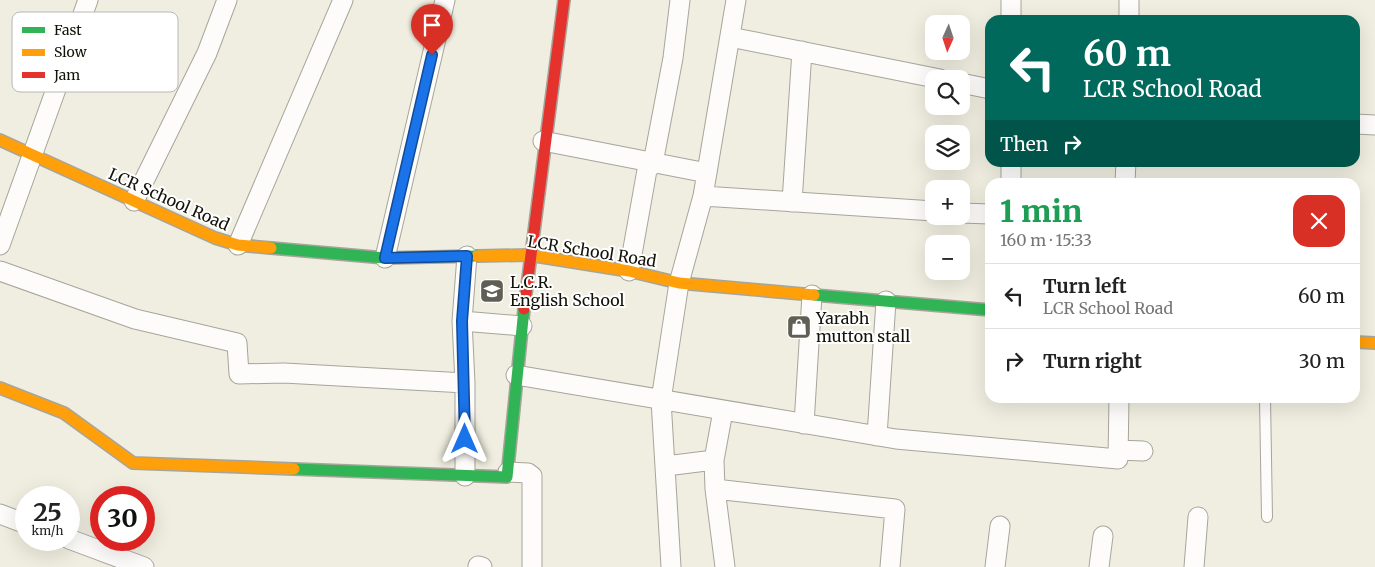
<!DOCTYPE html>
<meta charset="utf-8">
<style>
:root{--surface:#fff;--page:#f6f6f6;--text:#222;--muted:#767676;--line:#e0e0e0}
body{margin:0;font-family:Merriweather,serif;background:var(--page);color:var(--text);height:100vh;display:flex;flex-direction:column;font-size:19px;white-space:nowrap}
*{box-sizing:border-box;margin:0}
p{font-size:16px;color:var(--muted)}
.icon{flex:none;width:28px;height:28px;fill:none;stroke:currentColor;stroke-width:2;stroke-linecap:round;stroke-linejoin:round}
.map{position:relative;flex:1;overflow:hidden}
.side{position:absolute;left:985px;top:178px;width:375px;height:225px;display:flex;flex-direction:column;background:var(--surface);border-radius:15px;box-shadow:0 5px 20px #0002}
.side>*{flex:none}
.hud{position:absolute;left:985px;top:15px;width:375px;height:152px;border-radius:15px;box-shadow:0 5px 20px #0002;background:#00695c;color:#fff;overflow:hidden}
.needle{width:32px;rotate:183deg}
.tools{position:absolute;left:925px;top:15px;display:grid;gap:10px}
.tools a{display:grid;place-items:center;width:45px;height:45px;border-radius:10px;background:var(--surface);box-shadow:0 5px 20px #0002;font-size:25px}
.speed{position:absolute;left:15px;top:486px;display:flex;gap:10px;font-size:25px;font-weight:700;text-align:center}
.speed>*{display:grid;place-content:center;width:65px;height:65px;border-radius:50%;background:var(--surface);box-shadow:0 5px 20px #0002;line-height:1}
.speed small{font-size:12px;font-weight:400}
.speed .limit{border:8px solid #d22;background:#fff;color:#111}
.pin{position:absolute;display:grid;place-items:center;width:42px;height:42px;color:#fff;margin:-51px -21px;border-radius:50% 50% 50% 0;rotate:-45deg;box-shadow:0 0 5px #0007}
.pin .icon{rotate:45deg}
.me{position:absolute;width:55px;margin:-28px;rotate:0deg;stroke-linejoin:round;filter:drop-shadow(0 0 4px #0008)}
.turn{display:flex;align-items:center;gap:18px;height:105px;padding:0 15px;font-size:22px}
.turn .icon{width:65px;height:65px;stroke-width:2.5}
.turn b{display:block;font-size:35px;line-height:42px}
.then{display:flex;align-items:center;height:48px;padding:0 15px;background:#0003;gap:10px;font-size:19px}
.round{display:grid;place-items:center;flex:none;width:52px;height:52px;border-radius:15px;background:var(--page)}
.headline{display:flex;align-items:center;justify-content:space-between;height:85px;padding:0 15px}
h1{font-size:30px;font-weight:800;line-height:38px;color:#1e9e55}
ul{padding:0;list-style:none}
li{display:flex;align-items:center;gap:15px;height:65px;padding:0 15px;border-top:1px solid var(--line)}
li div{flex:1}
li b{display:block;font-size:19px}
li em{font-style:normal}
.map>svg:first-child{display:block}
</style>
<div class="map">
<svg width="1375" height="567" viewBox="0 0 1375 567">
<rect width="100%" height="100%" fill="#f0eee0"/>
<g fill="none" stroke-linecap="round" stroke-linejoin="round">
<defs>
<path id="lane" d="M1265 398 1267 517"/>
<path id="street" d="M1011 20V0
M1129 20V0
M730 37 940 79
M961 83 990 89
M1355 124 1375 125
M543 141 707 173
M1011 162V182
M1125 182 1126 162
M703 196 934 211
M134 201 207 53 227 0
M792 202 802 51
M961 213 990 214
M0 245 88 0
M238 245 343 0
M385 258 445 0
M0 271 135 319 237 343 239 374 284 373 465 383 462 321 522 326
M629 271 647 170 653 163 673 58 680 0
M462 321 467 256
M516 375 896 439 1118 459 1119 398
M465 383V476
M804 424 812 295
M877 436 886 301
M1118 450 1143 451
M714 460 723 411
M666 466 714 460 715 489 895 509 890 567
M508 472 528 473 532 476V567
M715 489 725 567
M0 514 26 524
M69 539 144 567
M478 566 482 567
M671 567 661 400 679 283 703 196 736 0
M995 567 1000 526
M1099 567 1103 536
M1194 567 1198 517"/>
<path id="fast" d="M271 248 385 258 477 256
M814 295 990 310
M294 469 507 477 524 309"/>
<path id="slow" d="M0 140 215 238 238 245 271 248
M477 256 529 255 629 271 679 283 814 295
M1355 342 1375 343
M0 388 64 413 133 463 294 469"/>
<path id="jam" d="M524 309 564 0"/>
</defs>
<use href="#lane" stroke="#a7a59b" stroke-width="12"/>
<use href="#street" stroke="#a7a59b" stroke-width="21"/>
<use href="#fast" stroke="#a7a59b" stroke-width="14"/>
<use href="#slow" stroke="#a7a59b" stroke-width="14"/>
<use href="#jam" stroke="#a7a59b" stroke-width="14"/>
<use href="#lane" stroke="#fdfcfa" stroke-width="10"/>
<use href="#street" stroke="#fdfcfa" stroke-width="19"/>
<use href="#fast" stroke="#30b455" stroke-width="11"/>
<use href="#slow" stroke="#ff9f0a" stroke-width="11"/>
<use href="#jam" stroke="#e5322d" stroke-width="11"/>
</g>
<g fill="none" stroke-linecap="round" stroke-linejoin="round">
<defs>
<path id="route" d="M432 55 385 258 467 256 462 321 465 439"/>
</defs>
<use href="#route" stroke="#114b97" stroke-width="12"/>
<use href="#route" stroke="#1a73e8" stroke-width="9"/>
</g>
<defs>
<symbol id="school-square" viewBox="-11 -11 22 22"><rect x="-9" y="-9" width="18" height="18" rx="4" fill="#605f54" stroke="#fff"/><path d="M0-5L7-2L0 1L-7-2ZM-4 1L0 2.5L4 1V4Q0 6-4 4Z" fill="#fff"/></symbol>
<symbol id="shop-square" viewBox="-11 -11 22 22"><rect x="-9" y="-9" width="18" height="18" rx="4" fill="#605f54" stroke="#fff"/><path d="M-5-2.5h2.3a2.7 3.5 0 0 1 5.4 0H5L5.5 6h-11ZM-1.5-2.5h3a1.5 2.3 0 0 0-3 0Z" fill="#fff"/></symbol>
</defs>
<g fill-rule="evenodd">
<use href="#school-square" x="478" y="277" width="28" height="28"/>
<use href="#shop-square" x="785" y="313" width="28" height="28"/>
</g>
<g text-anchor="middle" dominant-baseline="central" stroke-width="4" stroke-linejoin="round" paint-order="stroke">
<g font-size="16" fill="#131209" stroke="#fff">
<text transform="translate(169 199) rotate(24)">LCR School Road</text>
<text transform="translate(592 251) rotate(9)">LCR School Road</text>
</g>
<g font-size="16" fill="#131209" stroke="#fff" text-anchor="start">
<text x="510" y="282">L.C.R.<tspan x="510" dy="18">English School</tspan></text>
<text x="816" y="318">Yarabh<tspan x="816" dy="18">mutton stall</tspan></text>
</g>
</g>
<rect x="12" y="12" width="166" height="80" rx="8" fill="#fff" stroke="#b8b8b5" stroke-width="1"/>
<rect x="22" y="27" width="23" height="6" fill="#30b455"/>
<rect x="22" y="49" width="23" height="7" fill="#ff9f0a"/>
<rect x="22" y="72" width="23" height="6" fill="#e5322d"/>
<g font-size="14" fill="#131209">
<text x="54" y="35">Fast</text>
<text x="54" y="57">Slow</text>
<text x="54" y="80">Jam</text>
</g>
</svg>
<div class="tools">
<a><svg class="needle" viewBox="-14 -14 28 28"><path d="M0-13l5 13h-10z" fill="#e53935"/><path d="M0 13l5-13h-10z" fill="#767676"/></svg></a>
<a><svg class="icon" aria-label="search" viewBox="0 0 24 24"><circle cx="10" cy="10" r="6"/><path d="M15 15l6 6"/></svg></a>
<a><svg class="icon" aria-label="layers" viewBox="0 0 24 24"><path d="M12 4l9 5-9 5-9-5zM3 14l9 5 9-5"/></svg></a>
<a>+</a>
<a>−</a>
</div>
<div class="speed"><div>25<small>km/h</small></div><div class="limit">30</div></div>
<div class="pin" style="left:432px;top:55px;background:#d93025"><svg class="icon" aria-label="arrive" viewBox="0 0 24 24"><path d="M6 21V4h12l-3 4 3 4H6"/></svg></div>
<svg class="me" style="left:465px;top:439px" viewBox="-20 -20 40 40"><path d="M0-17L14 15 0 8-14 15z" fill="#1a73e8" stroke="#fff" stroke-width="4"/></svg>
<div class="hud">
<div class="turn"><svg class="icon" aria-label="left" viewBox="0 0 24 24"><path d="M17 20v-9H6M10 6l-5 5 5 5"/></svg><div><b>60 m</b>LCR School Road</div></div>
<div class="then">Then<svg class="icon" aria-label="right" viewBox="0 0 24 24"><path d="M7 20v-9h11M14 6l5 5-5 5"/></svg></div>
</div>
<section class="side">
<div class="headline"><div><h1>1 min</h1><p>160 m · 15:33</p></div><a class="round" style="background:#d93025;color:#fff"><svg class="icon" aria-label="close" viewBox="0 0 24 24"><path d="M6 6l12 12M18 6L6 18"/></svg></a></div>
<ul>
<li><svg class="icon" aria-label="left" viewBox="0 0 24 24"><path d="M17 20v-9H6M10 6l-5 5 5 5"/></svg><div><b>Turn left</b><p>LCR School Road</p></div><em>60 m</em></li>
<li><svg class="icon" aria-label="right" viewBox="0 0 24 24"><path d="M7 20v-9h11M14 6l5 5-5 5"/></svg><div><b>Turn right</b></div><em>30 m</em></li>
</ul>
</section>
</div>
